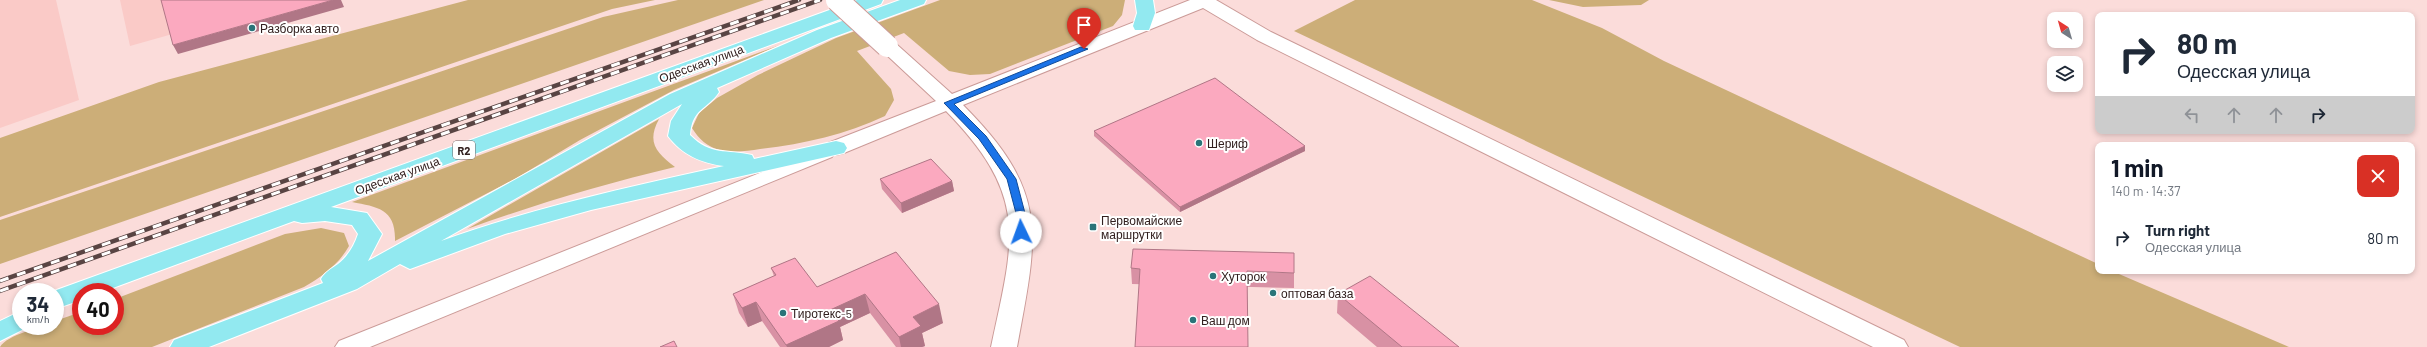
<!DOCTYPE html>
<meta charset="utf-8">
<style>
:root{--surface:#fff;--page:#f2f2f3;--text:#1f2937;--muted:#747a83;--accent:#111827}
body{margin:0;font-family:Barlow,sans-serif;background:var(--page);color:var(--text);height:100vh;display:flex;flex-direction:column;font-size:15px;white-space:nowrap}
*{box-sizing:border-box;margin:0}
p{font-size:13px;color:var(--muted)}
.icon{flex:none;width:22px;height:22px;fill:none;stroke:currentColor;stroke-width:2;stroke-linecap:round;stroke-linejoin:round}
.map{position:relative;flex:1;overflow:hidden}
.sheet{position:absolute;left:2095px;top:142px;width:320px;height:132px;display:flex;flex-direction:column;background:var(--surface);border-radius:8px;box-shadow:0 2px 6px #0003}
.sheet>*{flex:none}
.top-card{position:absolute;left:2095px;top:12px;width:320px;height:122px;border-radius:8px;box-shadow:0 2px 6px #0003;background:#fff;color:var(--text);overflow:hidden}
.needle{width:26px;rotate:323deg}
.controls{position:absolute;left:2047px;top:12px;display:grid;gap:8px}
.controls a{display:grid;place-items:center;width:36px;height:36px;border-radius:8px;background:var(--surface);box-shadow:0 2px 6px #0003;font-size:20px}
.speed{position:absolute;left:12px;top:283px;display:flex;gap:8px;font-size:20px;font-weight:700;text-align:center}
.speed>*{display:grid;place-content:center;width:52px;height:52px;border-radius:50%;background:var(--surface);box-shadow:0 2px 6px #0003;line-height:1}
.speed small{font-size:10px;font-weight:400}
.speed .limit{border:6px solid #d22;background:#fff;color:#111}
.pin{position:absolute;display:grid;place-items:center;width:34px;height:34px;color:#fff;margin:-41px -17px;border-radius:50% 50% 50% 0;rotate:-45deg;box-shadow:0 0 4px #0007}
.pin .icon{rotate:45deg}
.me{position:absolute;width:44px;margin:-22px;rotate:357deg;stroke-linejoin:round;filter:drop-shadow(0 0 3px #0008)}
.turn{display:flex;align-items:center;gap:14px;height:84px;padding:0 16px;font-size:18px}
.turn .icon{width:52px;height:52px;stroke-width:2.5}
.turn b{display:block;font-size:28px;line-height:34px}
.lanes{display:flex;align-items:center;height:38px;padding:0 16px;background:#0003;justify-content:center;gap:20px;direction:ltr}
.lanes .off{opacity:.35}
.round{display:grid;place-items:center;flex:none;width:42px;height:42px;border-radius:8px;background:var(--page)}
.headline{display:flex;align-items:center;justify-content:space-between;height:68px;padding:0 16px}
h1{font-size:24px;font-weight:700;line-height:30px;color:var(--accent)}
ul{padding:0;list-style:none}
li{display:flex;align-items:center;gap:12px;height:56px;padding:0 16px}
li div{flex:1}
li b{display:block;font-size:15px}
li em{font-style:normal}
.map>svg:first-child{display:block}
</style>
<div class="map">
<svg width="2427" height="347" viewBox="0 0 2427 347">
<rect width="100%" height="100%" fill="#fbdcda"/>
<path fill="#facac7" d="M0 0H56L79 100 0 128Z
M120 0H293L130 46Z"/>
<path fill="#ccae78" d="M468 0H655L612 9 0 217V138L159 82Z
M678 0H764L0 264V220L603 17Z
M940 0H1125L1122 15 1113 26 990 74 970 75 949 71 904 33 857 51 891 89 894 100 885 116C845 135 803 144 760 149 748 151 732 153 720 150 707 147 699 139 692 128L699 113 717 98 758 75 836 38Z
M1355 0H1532L1602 28 1664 61 2098 264V271H2112L2289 347H1960L1294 31Z
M1549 0H1649L1641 5 1583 7Z
M780 45 674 90 580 140 515 179 395 241C396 209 378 207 352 202Z
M659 119C646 143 657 153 675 167 604 184 536 204 467 229Z
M321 228 344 233 349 246C338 265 323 276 304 287L152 347H0C7 335 41 326 55 326V321L81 312V326H115V299L285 234Z"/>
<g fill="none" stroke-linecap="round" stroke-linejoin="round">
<defs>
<path id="street" d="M825 147 832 149 835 153 832 157 370 347H335L339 341Z"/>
<path id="secondary" d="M1190 0H1216L1271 32 1904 340 1908 347H1873L1257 40 1203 8 963 105C1050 192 1038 234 1017 347H991C1014 239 1030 197 946 111L844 153 836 155 828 153 825 148 828 143 936 101 877 46 880 42 887 40 894 42 952 94Z"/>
<path id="primary" d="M857 0H883L881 4 331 207 367 213 382 234 368 261 670 94 817 30 900 0H926L924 4 831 38 717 88 719 92C707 110 692 108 690 135 711 156 726 149 752 155L754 159 836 141 844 143 847 148 844 153 591 210 505 234 410 269 400 264 357 289 209 347H170L174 340 323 283 321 279C325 272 331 269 338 264 348 256 354 246 358 234L352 225 325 221 302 223 294 221 102 292H81V300L55 309V292H51ZM682 104 671 121 668 136C682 155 701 163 724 166 628 187 533 208 441 241Z
M1135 0H1153L1155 13 1149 30H1135L1133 26 1137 13Z
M21 311V326H30L0 341V321Z"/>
</defs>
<use href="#street" stroke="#cb9b98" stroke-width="2"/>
<use href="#secondary" stroke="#cb9b98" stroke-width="2"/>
<use href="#primary" stroke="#fff" stroke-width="2"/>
<use href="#street" fill="#fff" fill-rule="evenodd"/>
<use href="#secondary" fill="#fff" fill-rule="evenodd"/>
<use href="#primary" fill="#92e9f0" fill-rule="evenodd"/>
<defs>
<path id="rail" d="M0 281 799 0
M0 291 820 0"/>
</defs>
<use href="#rail" stroke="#594443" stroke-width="4.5"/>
<use href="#rail" stroke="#fff" stroke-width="3" stroke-dasharray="9" stroke-linecap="butt"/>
<defs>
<path id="secondary-bridge" d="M837 0 887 46"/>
</defs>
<use href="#secondary-bridge" stroke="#cb9b98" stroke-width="24" stroke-linecap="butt"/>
<use href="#secondary-bridge" stroke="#fff" stroke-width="22"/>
</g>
<path fill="#d891a4" d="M1094 131 1305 146V151L1180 212 1094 136Z
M880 179 952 181 954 191 902 213 882 189Z
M896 252 943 323 922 333 925 346 922 347H896L870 313 840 327 843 340 829 347H780L762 321 748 327 739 313 733 294 774 276 771 268 817 287Z
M1131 268 1294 273V288L1132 284Z
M1338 294 1459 347H1377L1337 313Z"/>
<path fill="#b07686" d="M333 0H341L344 7 178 54 173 45Z
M1305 146V151L1180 212V207Z
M952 181 954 191 902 213 901 203Z
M865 294 870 313 840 327 843 340 829 347H787L786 345 830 310Z
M756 302 762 321 748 327 742 308Z
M939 304 943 323 922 333 925 346 922 347H901L899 337 913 317Z"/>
<path fill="#fba9bf" stroke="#b07686" d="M161 0H333L173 45Z
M1215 78 1305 146 1180 207 1094 131Z
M931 159 952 181 901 203 880 179Z
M1133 249 1294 253V273L1247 271 1248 347H1135L1140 269 1131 268Z
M896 252 939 304 913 317 921 326 899 337 865 294 830 310 839 321 786 345 756 302 742 308 733 294 776 275 771 268 795 258 817 287Z
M1370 276 1459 347H1402L1338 294Z
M674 341 677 347H660Z"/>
<path fill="#1a73e8" stroke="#114b97" d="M1081 47 1088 49 954 104 986 136 1016 179 1026 217 1024 234H1018L1017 217 1007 179 979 139 944 103Z"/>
<g fill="#2a7479" stroke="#fff" stroke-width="1.5">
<circle cx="252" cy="28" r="4"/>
<circle cx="1199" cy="143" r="4"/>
<rect x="1089" y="223" width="8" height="8" rx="2"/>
<circle cx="1213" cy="276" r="4"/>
<circle cx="1273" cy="293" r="4"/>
<circle cx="783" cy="313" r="4"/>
<circle cx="1193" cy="320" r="4"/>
</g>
<g text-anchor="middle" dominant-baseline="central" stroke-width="4" stroke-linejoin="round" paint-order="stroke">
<rect fill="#fff" stroke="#706362" stroke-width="1" x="453" y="141" width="22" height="18" rx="3"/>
<g font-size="11" font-weight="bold" fill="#32201f">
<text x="464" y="150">R2</text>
</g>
<g font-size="12" fill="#32201f" stroke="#fff" text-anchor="start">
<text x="260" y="28">Разборка авто</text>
<text x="1207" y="143">Шериф</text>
<text x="1101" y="220">Первомайские<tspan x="1101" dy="14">маршрутки</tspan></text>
<text x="1221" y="276">Хуторок</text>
<text x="1281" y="293">оптовая база</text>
<text x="791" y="313">Тиротекс-5</text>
<text x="1201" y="320">Ваш дом</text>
</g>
<g font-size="12" fill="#32201f" stroke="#fff">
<text transform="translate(701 63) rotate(-20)">Одесская улица</text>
<text transform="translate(397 175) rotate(-20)">Одесская улица</text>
</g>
</g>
</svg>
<div class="controls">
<a><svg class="needle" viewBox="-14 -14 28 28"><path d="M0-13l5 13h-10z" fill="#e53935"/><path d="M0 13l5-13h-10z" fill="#747a83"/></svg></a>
<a><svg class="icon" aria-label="layers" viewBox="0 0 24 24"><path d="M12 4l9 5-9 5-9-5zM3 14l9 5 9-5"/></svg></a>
</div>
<div class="speed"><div>34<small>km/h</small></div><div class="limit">40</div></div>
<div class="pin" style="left:1084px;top:49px;background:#d93025"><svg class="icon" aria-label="arrive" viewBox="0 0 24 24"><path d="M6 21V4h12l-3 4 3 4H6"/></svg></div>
<svg class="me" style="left:1021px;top:232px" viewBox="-20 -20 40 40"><circle r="19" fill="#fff"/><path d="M0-13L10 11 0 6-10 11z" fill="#1a73e8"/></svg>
<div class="top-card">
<div class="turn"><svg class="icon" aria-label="right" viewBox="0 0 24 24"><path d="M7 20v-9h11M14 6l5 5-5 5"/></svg><div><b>80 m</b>Одесская улица</div></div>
<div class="lanes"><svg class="icon off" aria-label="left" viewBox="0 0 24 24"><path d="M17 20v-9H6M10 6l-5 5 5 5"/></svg><svg class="icon off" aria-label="ahead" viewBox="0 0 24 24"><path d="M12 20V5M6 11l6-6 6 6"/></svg><svg class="icon off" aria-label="ahead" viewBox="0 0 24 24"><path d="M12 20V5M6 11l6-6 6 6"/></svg><svg class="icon" aria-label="right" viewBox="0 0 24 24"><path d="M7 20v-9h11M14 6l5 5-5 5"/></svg></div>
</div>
<section class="sheet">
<div class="headline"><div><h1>1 min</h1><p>140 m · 14:37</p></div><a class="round" style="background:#d93025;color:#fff"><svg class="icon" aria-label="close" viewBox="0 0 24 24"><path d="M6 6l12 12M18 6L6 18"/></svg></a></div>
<ul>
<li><svg class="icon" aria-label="right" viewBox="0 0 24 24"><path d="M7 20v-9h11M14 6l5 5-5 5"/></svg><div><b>Turn right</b><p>Одесская улица</p></div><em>80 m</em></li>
</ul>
</section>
</div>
